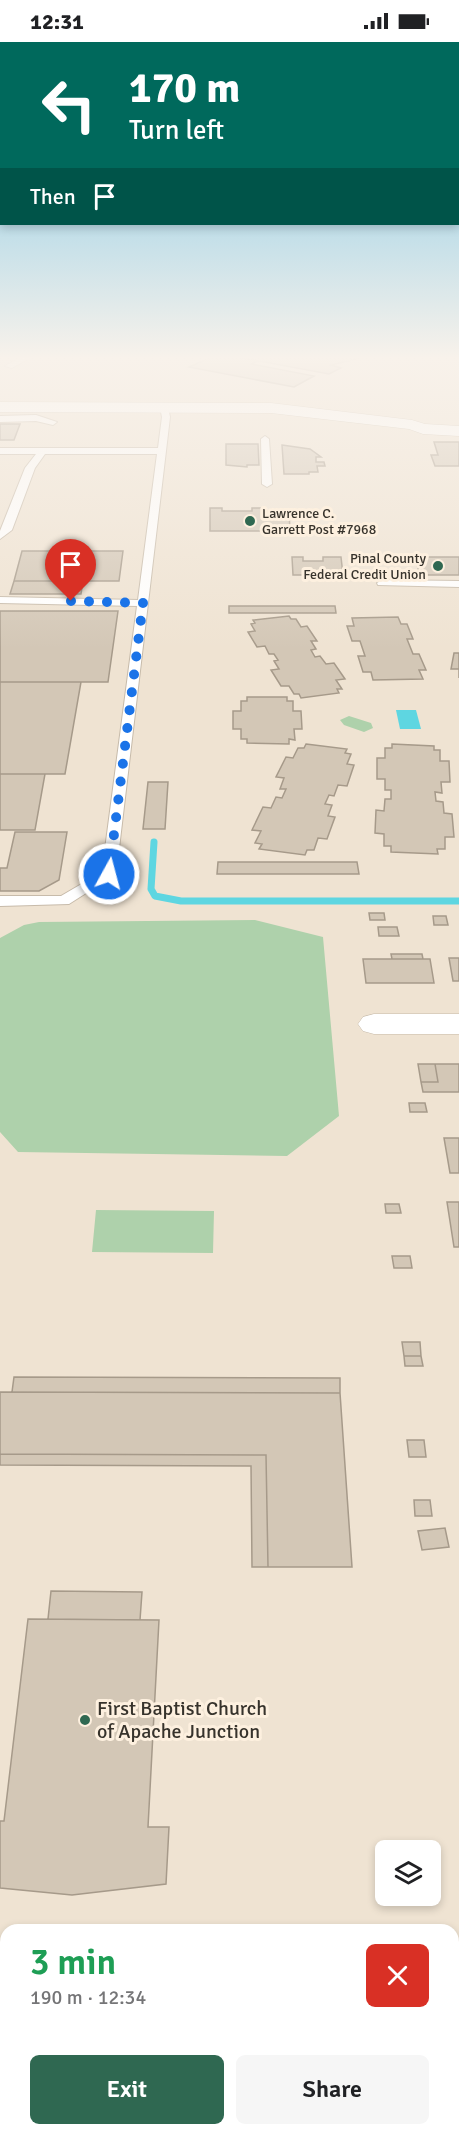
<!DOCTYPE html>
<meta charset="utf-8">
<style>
:root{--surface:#fff;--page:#f6f6f6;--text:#202124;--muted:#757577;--accent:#2f6851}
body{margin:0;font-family:Signika,sans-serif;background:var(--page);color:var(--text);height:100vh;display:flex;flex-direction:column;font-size:22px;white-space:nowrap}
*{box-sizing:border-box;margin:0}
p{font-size:20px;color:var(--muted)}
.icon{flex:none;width:33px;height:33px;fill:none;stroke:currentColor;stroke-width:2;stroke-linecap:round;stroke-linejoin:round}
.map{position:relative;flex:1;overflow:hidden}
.details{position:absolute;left:0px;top:1882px;width:459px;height:212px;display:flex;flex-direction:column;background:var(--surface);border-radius:18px 18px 0 0;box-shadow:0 3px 9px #0003}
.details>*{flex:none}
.top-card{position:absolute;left:0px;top:0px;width:459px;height:183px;box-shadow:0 3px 9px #0003;background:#00695c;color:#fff;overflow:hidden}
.buttons{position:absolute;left:375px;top:1798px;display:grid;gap:12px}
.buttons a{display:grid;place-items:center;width:66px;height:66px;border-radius:9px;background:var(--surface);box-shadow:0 3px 9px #0003;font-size:30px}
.pin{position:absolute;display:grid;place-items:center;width:51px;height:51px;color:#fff;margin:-62px -26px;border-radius:50% 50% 50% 0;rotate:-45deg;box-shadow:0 0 6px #0007}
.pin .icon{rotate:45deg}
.me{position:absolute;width:66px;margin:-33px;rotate:7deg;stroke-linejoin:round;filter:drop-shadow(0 0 4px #0008)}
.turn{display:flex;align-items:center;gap:21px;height:126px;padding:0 30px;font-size:27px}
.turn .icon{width:78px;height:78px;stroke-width:2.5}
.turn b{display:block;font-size:42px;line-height:51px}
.then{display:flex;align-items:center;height:57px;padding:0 30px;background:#0003;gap:12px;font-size:22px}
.round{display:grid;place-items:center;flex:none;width:63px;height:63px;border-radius:9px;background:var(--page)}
.summary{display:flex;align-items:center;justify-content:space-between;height:102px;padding:0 30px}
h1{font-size:36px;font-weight:600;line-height:45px;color:#1e9e55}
.primary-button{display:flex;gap:12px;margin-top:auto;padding:12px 30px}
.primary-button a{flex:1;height:69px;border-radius:9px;background:var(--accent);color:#fff;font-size:24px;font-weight:600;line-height:69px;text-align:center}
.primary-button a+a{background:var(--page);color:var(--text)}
.status{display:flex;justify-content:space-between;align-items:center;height:42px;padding:0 30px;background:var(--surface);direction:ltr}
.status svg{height:16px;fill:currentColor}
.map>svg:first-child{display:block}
</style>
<div class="status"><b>12:31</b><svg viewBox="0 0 49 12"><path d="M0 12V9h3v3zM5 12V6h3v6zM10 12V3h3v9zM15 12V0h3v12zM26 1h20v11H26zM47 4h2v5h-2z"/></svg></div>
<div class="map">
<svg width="459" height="2093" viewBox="0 0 459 2093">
<rect width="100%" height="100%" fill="#efe3d2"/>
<path fill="#aed1ab" d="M349 674 371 681 373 686 364 690 344 683 340 678Z
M255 878 323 895 339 1074 287 1114 18 1110 0 1090V896L24 883 39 880Z
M96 1168 214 1169 213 1211 92 1210Z"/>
<path fill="#5ed6e1" d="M396 668H416L421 687H400Z"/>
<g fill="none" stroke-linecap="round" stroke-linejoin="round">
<path stroke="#5ed6e1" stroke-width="7" d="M154 800 151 847 155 854 181 859H459"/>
</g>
<path fill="#d3c7b6" stroke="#a69a8a" stroke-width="1.5" d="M214 314H232L258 319 251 322 314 334 294 345 189 325Z
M232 314H368L331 323 341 326 329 332Z
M0 382H20L14 398H0Z
M434 400H459V424H435L431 413H438Z
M226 402H258L259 423H247V425L226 423Z
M282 403 310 407 321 415H316V420H324L325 424H317L318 430H309V432H284Z
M210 466H222V469H252V466H265V469H289L290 489H210Z
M22 509H123L119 539H14Z
M292 515H303V519H323V515H341L343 533H293Z
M415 515H459V533H420Z
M14 539H83L81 552H10Z
M229 564H335L336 571H229Z
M0 569H118L108 640H0Z
M289 574 291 577H296L301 585 307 584 317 599H311L316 607 311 608 315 615 320 614 326 622 334 621 345 637 336 638 342 647H337L339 651 301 656 299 652H294L289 644H281L271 628 279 627 274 619 278 618 274 612H269L265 604 257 605 248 590 255 589 251 582 255 581 253 578Z
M398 575 401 582H407L413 597H407L413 612H419L426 628H419L423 637 373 638 371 630H363L358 614H365L360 599H352L347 584H354L352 576Z
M454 611H459V636V627H451Z
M0 640H81L65 732H0Z
M247 655H287V659H293V669H301L302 687H294L295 698 289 697V702L247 701V697H241V687H233V669H241V659H247Z
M306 702 347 707 345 711 351 712 347 722 354 723 347 744 338 743 334 754 329 753 325 762 332 763 328 774 335 775 327 797 318 796 314 808H307L305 813 259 807 262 802 255 801 261 789 252 788 263 765 271 766 276 755 282 756 286 747H280L284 736 276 735 286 715 293 716 298 706H304Z
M392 702 434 704V708H440V719H449L450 740H441L442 751 435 750 436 759 443 760 444 771 452 772 454 795H445V807H437L438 812 391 810V804H384V792L375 791 376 768 384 769 385 757H391V748H385V737H377V716H385V706H392Z
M0 732H45L35 788H0Z
M148 740H168L165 787H143Z
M15 790H67L59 838 39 849H0V826H7Z
M218 820H357L359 832H217Z
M369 871H384L385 878H370Z
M433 874H446L448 883H434Z
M378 885H397L399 894H379Z
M391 912H422L423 917H392Z
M449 916H459V939H453Z
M363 917H430L434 941H366Z
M418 1022H435L438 1040H421Z
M435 1022H459V1050H423L421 1040H438Z
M409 1061H425L427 1070H410Z
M444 1096H459V1131H450Z
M447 1160H459V1205H454Z
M385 1162H399L401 1171H386Z
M392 1214H410L412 1226H394Z
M402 1300H420L421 1314H404Z
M404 1314H421L423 1324H405Z
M14 1335 340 1336V1351L12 1350Z
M0 1350 340 1351 352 1525H268L266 1413 0 1412Z
M407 1398H424L426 1415H409Z
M0 1412 266 1413 268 1525H252L251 1424 0 1423Z
M414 1458H430L432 1474H415Z
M445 1486 449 1505 422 1508 418 1489Z
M51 1549 142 1550 140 1578 48 1577Z
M28 1577 159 1578 148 1785H169L166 1842 72 1853 0 1846V1779H4Z"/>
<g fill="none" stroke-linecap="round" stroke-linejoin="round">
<defs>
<path id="lane" d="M23 314H33L12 326 5 324Z
M164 362 168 365 170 375 116 832 69 862 0 864V854H61L102 830 137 564 0 561V555L138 558 157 412H45L35 426 12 488 0 497V489L25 426 36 412H0V406H158L162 375 160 365Z
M36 373 57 380 53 383 36 379 0 380V374Z
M265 394 269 397 272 442 267 445 262 442 261 397Z
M382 538 459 539V545L378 543 377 541Z"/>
<path id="street" d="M374 972H459V992H374L363 989 358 982 363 975Z
M0 2057H6V2088H36L33 2093H0Z
M453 2065 459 2067V2093H124L122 2088H453Z"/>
<path id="secondary" d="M0 360 271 361 412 378 425 382 459 384V394L423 392 409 387 271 371 0 370Z"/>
</defs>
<use href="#lane" stroke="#c7bbaa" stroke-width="2"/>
<use href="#street" stroke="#c7bbaa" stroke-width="1"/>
<use href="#secondary" stroke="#c7bbaa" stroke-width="1"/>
<use href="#lane" fill="#fff" fill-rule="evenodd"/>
<use href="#street" fill="#fff" fill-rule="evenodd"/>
<use href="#secondary" fill="#fff" fill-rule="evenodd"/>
</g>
<linearGradient id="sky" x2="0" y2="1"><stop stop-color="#71c2e5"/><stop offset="0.52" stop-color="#f8f2eb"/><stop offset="1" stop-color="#f8f2eb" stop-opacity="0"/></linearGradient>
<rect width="459" height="607" fill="url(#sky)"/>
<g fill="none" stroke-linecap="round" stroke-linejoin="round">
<path stroke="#1a73e8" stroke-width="10" stroke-dasharray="0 18" d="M71 559 143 561 109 832"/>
</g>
<g fill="#2f6851" stroke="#fdf0df" stroke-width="2">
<circle cx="250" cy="479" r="6"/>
<circle cx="438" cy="524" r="6"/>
<circle cx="85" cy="1678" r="6"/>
</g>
<g text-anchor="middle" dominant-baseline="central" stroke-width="6" stroke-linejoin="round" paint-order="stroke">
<g font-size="14" fill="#37332c" stroke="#fdf0df" text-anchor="start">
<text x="262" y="471">Lawrence C.<tspan x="262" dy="16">Garrett Post #7968</tspan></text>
<text x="426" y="516" text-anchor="end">Pinal County<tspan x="426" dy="16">Federal Credit Union</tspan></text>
</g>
<g font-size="20" fill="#37332c" stroke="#fdf0df" text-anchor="start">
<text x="97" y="1666">First Baptist Church<tspan x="97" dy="23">of Apache Junction</tspan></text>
</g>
</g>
</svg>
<div class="buttons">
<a><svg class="icon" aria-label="layers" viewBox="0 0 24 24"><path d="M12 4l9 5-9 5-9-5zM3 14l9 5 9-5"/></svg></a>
</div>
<div class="pin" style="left:71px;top:559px;background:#d93025"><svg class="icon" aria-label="arrive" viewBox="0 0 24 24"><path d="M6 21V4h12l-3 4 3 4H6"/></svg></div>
<svg class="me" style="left:109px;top:832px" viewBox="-20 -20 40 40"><circle r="17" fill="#1a73e8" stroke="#fff" stroke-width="3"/><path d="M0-11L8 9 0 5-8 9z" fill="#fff"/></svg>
<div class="top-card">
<div class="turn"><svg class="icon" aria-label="left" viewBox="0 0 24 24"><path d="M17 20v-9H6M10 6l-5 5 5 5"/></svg><div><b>170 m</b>Turn left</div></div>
<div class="then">Then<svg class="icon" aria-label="arrive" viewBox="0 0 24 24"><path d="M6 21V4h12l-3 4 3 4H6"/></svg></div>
</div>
<section class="details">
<div class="summary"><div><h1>3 min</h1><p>190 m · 12:34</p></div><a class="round" style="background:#d93025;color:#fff"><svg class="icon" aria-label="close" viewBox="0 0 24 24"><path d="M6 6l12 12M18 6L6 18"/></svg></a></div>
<div class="primary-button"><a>Exit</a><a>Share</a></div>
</section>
</div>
